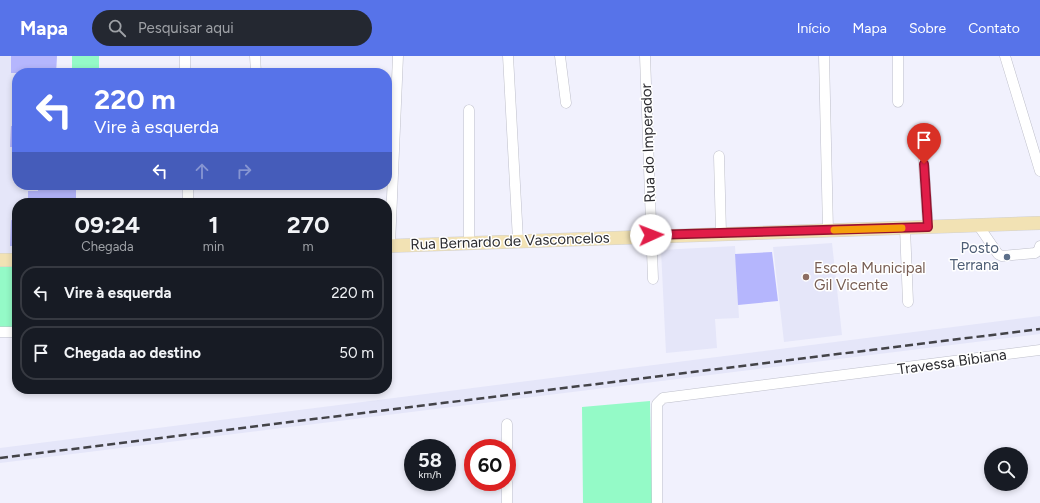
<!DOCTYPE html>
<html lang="pt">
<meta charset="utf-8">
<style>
:root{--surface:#171b24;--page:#242831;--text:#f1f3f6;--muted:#9ea1a6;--line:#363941;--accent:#5773e9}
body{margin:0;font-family:Figtree,sans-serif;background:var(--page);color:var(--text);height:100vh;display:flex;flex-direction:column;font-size:15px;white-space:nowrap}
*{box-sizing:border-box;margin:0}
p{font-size:13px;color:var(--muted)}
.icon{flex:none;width:22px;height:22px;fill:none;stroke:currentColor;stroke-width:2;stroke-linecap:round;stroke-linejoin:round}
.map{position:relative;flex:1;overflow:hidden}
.drawer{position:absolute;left:12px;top:142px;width:380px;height:196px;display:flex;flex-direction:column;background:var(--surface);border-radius:16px;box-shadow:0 2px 6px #0003}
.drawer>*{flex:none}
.guide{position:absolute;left:12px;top:12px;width:380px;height:122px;border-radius:16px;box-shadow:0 2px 6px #0003;background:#5773e9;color:#fff;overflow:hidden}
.tools{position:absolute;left:984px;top:391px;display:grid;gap:8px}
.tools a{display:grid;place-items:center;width:44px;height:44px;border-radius:50%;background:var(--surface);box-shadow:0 2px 6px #0003;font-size:20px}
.speed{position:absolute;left:404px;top:383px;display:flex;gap:8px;font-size:20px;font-weight:700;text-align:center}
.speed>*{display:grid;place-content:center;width:52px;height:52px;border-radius:50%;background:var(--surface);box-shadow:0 2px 6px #0003;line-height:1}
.speed small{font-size:10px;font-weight:400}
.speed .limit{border:6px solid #d22;background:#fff;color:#111}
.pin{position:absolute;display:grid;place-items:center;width:34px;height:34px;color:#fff;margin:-41px -17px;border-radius:50% 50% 50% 0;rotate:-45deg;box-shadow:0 0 4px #0007}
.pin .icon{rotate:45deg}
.me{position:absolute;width:44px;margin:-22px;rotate:88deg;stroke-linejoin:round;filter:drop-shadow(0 0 3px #0008)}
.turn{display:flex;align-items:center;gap:14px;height:84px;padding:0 16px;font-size:18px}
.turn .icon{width:52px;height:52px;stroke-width:2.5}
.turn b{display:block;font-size:28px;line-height:34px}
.lanes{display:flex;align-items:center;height:38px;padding:0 16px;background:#0003;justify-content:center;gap:20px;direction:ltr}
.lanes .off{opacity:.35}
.eta{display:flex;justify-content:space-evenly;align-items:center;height:68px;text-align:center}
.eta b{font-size:24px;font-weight:700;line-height:28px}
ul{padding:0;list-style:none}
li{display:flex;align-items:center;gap:12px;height:54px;margin:0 8px 6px;padding:0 8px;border:2px solid var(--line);border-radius:16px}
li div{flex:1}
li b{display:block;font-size:15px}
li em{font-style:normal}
header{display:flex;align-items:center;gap:24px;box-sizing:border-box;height:56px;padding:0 20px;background:var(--accent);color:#fff}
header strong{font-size:19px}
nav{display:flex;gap:22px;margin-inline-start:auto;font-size:14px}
.search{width:280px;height:36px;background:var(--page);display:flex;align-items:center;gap:10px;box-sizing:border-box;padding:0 14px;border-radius:22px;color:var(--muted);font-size:15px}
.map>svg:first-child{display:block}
</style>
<header>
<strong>Mapa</strong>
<div class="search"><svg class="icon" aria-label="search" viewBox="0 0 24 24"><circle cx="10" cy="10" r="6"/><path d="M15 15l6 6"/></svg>Pesquisar aqui</div>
<nav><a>Início</a><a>Mapa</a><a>Sobre</a><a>Contato</a></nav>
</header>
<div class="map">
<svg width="1040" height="447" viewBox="0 0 1040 447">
<rect width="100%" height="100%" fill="#f1f1fd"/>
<path fill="#e5e6f9" d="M0 0H57L56 17H17V129H76V147H17V203L0 204Z
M832 187 842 279 784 286 773 191Z
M735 190 739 262 715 263 717 292 666 297 661 194Z
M1040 260V278L0 407V392Z"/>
<path fill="#94fac7" d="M72 0H99V17H72Z
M17 206V271H0V207Z
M650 345 652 447H583L582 351Z"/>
<path fill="#b5b6fd" d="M11 0H57L56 17H11Z
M11 70H17V91H10Z
M38 129H76V147H28V135H38Z
M11 164 17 165V190H10Z
M772 196 778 245 738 249 735 198Z"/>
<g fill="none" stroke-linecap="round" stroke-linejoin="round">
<defs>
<path id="minor" d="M185 0V17
M255 0 256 17
M508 0 518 184
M560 0 566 47
M645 0 653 223
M824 0 828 174
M898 0V46
M1005 0 1040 115
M923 96 928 171
M719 100 721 177
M188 129V147
M978 169 998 198 1002 200 1035 197 1039 194 1040 190
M905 172 908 246
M469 186V54
M390 189 398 0
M0 276H17
M507 392V368
M507 447V426
M657 447V348L663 342 1040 294"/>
<path id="major" d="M387 190 1040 167
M0 204H17"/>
</defs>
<use href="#minor" stroke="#bebfca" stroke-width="11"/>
<use href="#major" stroke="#d1d1d1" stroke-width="14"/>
<use href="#minor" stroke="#fff" stroke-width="10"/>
<use href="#major" stroke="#f2e2b4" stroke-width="13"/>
<path stroke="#434348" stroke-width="2.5" stroke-dasharray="8 4" stroke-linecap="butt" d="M0 402 1040 273"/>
</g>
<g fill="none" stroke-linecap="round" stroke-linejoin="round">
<defs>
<path id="route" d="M651 179 928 171 924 108"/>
</defs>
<use href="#route" stroke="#92132f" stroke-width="10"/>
<use href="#route" stroke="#e11d48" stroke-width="7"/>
<path stroke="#f59e0b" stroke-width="7" d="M834 174 902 172"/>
</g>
<circle fill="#5c6f8a" stroke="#fff" stroke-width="1.5" cx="1007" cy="201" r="4"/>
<circle fill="#8d6e63" stroke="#fff" stroke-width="1.5" cx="806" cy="221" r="4"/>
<g text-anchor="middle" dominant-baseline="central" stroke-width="3" stroke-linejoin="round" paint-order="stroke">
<g font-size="15" fill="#2c2c30" stroke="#fff">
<text transform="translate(648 87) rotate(-92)">Rua do Imperador</text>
<text transform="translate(510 185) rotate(-2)">Rua Bernardo de Vasconcelos</text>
<text transform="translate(952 306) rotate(-8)">Travessa Bibiana</text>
</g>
<g font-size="15" fill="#4e5e75" stroke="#fff" text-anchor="end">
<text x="999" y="192">Posto<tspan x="999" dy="17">Terrana</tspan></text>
</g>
<g font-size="15" fill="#785e54" stroke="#fff" text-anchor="start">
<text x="814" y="212">Escola Municipal<tspan x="814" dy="17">Gil Vicente</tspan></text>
</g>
</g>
</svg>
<div class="tools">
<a><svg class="icon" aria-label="search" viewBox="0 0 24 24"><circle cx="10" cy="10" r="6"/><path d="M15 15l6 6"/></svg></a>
</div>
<div class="speed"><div>58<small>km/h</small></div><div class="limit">60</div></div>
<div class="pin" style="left:924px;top:108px;background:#d93025"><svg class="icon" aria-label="arrive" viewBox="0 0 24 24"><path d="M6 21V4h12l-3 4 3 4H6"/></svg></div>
<svg class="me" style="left:651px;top:179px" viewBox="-20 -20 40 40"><circle r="19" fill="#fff"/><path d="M0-13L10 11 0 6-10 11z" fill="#e11d48"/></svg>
<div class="guide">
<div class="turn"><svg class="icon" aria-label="left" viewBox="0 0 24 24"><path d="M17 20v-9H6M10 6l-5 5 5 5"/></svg><div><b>220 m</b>Vire à esquerda</div></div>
<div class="lanes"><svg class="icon" aria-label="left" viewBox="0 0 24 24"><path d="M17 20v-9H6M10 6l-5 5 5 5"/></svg><svg class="icon off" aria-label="ahead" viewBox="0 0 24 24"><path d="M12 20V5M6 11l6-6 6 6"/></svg><svg class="icon off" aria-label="right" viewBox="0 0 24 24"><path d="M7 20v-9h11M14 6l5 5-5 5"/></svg></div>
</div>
<section class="drawer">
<div class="eta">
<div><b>09:24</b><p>Chegada</p></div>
<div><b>1</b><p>min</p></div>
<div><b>270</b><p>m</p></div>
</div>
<ul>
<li><svg class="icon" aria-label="left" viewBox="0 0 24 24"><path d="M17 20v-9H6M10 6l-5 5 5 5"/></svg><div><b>Vire à esquerda</b></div><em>220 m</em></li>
<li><svg class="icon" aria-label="arrive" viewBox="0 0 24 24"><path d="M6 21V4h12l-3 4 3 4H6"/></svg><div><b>Chegada ao destino</b></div><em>50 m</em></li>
</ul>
</section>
</div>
